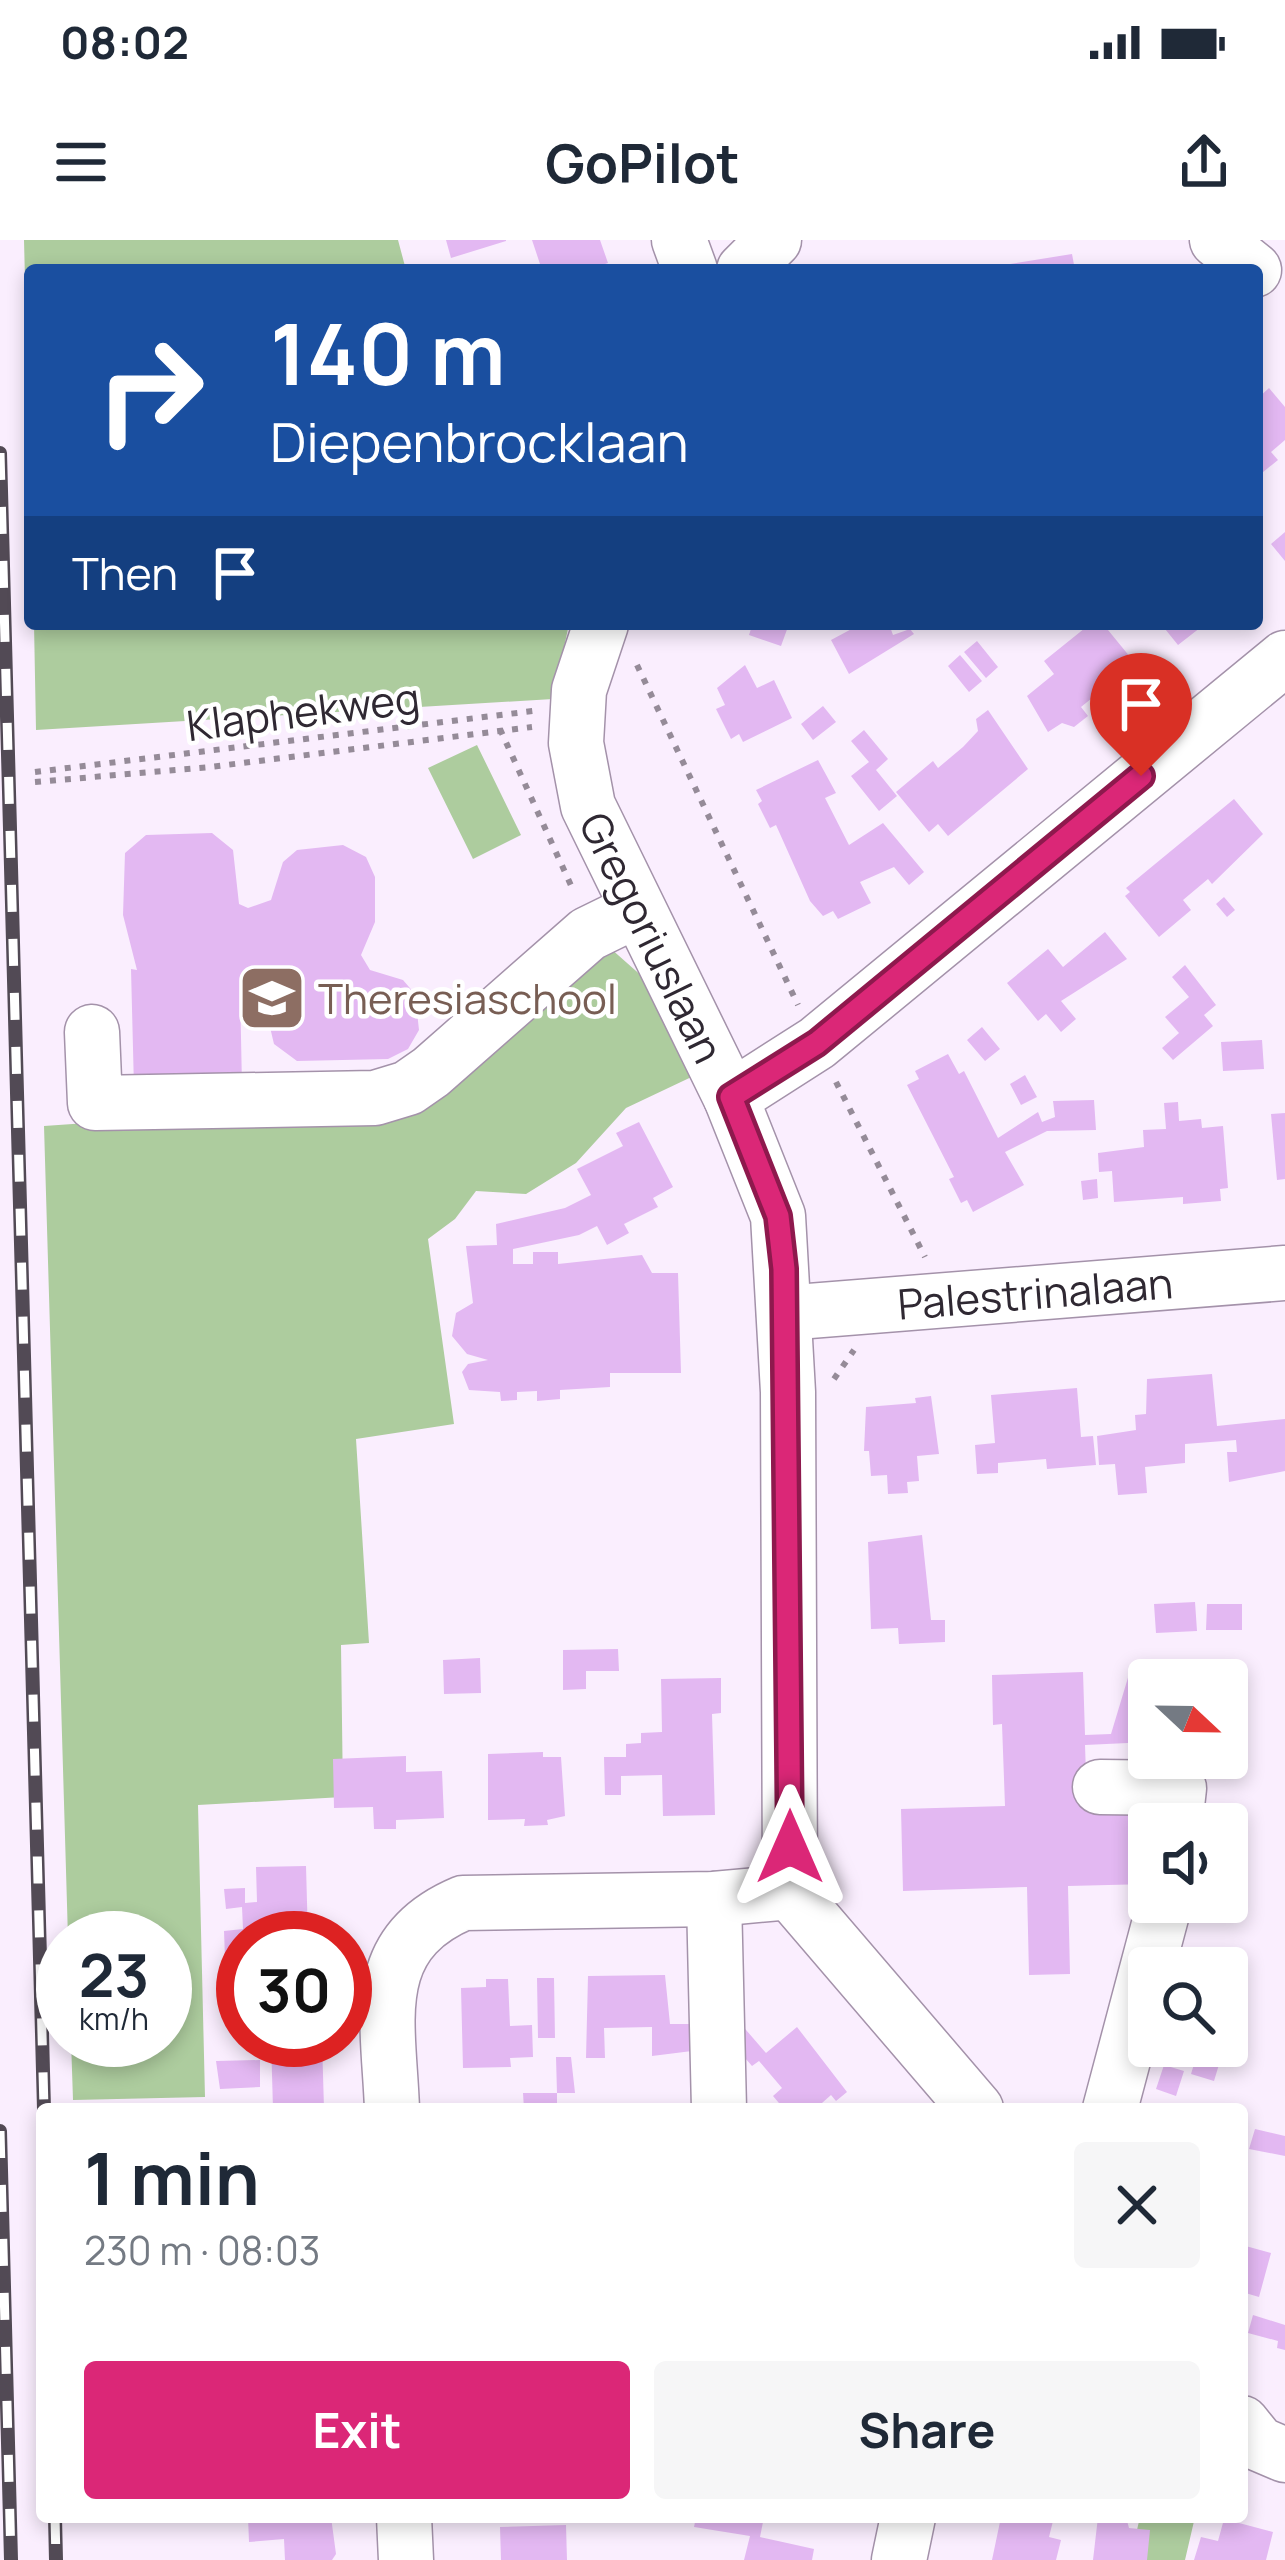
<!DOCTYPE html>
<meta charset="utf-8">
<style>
:root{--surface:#fff;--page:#f6f6f7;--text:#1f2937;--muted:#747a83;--accent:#db2777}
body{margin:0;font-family:Manrope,sans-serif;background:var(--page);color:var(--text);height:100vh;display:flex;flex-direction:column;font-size:45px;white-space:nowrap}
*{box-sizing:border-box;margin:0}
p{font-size:39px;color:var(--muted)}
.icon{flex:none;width:66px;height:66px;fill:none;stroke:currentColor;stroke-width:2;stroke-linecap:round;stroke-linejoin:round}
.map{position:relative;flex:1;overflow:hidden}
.sheet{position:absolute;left:36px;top:1863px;width:1212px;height:420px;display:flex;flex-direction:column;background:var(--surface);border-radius:12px;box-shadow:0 6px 18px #0003}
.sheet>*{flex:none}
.guide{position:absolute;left:24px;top:24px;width:1239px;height:366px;border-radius:12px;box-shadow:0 6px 18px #0003;background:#1a4fa0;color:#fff;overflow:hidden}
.needle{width:78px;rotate:112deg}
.buttons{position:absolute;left:1128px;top:1419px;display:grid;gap:24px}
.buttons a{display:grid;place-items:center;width:120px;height:120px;border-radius:12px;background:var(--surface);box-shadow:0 6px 18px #0003;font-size:60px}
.speed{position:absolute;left:36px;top:1671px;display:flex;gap:24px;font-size:60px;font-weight:700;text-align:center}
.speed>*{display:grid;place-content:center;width:156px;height:156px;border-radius:50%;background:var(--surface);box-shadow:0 6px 18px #0003;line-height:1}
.speed small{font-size:30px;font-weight:400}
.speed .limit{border:18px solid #d22;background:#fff;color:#111}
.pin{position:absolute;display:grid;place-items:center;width:102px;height:102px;color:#fff;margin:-123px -51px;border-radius:50% 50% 50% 0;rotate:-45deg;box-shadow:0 0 12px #0007}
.pin .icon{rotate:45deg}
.me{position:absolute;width:132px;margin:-66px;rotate:0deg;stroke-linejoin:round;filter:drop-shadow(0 0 9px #0008)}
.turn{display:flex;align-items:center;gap:42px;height:252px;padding:0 48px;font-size:54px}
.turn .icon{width:156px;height:156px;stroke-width:2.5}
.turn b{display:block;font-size:84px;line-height:102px}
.then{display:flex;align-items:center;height:114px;padding:0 48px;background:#0003;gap:24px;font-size:45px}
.round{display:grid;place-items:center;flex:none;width:126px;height:126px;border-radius:12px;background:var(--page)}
.summary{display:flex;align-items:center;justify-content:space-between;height:204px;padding:0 48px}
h1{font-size:72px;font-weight:700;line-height:90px}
.button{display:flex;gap:24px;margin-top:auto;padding:24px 48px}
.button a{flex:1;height:138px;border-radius:12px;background:var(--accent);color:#fff;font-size:48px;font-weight:700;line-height:138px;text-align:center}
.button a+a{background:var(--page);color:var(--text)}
.status{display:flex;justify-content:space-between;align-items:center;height:84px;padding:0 60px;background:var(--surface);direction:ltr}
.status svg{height:33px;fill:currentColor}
header{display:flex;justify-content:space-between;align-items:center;height:156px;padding:0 48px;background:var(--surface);font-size:54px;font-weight:700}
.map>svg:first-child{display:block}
</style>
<div class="status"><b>08:02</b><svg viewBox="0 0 49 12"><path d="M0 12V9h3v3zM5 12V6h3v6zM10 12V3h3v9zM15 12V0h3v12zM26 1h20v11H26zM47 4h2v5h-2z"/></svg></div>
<header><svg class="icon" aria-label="menu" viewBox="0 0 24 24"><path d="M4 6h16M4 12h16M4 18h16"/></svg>GoPilot<svg class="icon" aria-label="share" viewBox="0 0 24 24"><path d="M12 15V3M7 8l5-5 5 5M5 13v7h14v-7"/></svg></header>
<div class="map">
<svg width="1285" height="2320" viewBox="0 0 1285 2320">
<rect width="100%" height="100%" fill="#faeefe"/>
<path fill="#adcc9e" d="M24 0H398L406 30H30V241Z
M34 384H569L553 459 36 490Z
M477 505 521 595 473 619 428 528Z
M601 700 644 738 702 832 626 868 576 923 526 954 476 951 455 979 428 999 454 1184 356 1199 369 1403 341 1405 343 1557 198 1565 205 1857 73 1860 71 1800H165V1698H68L44 886 391 862Z
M1140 2277H1195L1185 2320H1130Z"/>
<path fill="#e3b8f2" d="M446 0H506V1L451 18Z
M532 0H600L608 23 587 30H542Z
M1072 14 1075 30H1004V25Z
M1269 148 1285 167V200L1271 212 1278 220 1257 237V159Z
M1285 292V321L1271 304Z
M738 384H789L781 406 749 395 751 389Z
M889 384 893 395 910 389 914 394 849 434 831 400 859 385Z
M1090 384H1116L1108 390 1135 423 1081 467 1088 476 1074 487 1062 483 1048 492 1027 456 1054 434 1044 421Z
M1161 384H1205L1178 405Z
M977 401 998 427 986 438 964 412Z
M960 415 982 441 969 452 948 426Z
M745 425 757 448 774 440 792 478 743 502 739 494 731 499 716 469 725 465 717 448Z
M823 466 836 482 813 500 801 484Z
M988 470 1028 529 948 596 938 584 929 592 896 552 933 521 938 528 963 507 978 491 976 479Z
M864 490 888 519 876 530 897 556 879 571 851 536 869 522 851 501Z
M818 520 836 553 825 558 849 605 883 583 924 632 909 645 894 627 860 642 871 663 838 679 833 671 823 676 810 661 776 585 770 588 758 564 762 561 756 550Z
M1234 559 1263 594 1212 644 1208 639 1183 660 1191 670 1159 697 1125 656 1130 652 1126 648Z
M212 593 233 610 239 664 248 668 271 660 283 622 297 610 343 605 366 617 375 637V682L361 715 370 730 403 740 415 754 419 790 408 809 388 819 297 821 274 804 264 762 240 748 242 846 134 848 131 729 137 730 123 675 125 613 146 595Z
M1224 657 1235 670 1227 677 1216 664Z
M1105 692 1127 719 1061 761 1076 779 1061 792 1046 774 1038 781 1007 743 1048 709 1063 727Z
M1185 725 1216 765 1204 775 1213 786 1173 820 1162 808 1179 793 1165 777 1189 757 1172 737Z
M982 787 1000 809 985 821 967 800Z
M1262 800 1264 829 1223 831 1221 802Z
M948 814 959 834 964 831 998 898 1038 872 1042 882 1055 877 1053 861 1094 860 1096 890 1047 891 1005 912 1024 945 973 972 967 960 961 963 949 939 954 937 907 845 919 839 915 831Z
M1025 835 1037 857 1021 865 1010 844Z
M1178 862 1179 881 1201 879 1202 888 1223 886 1228 948 1220 949 1221 961 1183 964V957L1114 962 1112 931 1099 932 1098 913 1144 907 1143 890 1166 889 1164 863Z
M1285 873V939L1277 940 1271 874Z
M639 882 673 947 653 958 658 967 624 984 629 993 607 1005 597 986 579 995 513 1009V1024H533V1012H558V1024L642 1015 652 1033H678L681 1133H610V1147L560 1150V1159L537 1161V1151L517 1152V1160L501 1161 500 1152 469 1150 462 1132 468 1124 488 1120 467 1114 452 1096 456 1073 473 1063 466 1006 497 1005 496 984 565 968 591 955 577 929 623 906 616 893Z
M1097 939 1098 958 1083 960 1081 941Z
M1212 1134 1217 1186 1285 1179V1231L1229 1242 1227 1212H1237L1236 1200 1185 1204V1223L1145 1227 1147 1253 1118 1255 1115 1224 1099 1225 1097 1196 1136 1190 1135 1175 1146 1174 1147 1139Z
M1077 1148 1081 1197 1093 1196 1096 1225 1047 1229 1046 1219 998 1223V1233L977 1234 975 1205 995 1203 991 1155Z
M931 1156 939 1214 917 1216 919 1241 907 1242 908 1253 888 1254 887 1235 871 1236 869 1211H864L866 1167 916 1163 915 1158Z
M922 1295 931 1380H945V1402L899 1404 898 1388 871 1389 868 1302Z
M1195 1362 1197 1391 1156 1393 1154 1364Z
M1207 1364H1242V1390H1206Z
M618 1409 619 1431H586V1449L563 1450V1410Z
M480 1418 481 1453 444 1454 443 1420Z
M1238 1429 1228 1465 1227 1440H1149V1502L1085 1505 1087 1564 1149 1562V1644L1068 1646 1070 1734 1029 1735 1027 1647 903 1651 901 1569 1005 1566 1002 1484 993 1485 992 1435 1083 1432 1085 1495 1111 1494 1130 1431Z
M721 1438V1473L712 1474 715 1575 663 1576 662 1535 621 1536V1555H605L604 1517H626V1504L641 1503V1493L662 1492 661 1439Z
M543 1512V1517H561L565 1576 547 1580 548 1585 524 1586 525 1579 488 1580V1514Z
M406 1516V1532L442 1531 444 1578 396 1580V1589H374L373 1567 334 1568 333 1519Z
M1168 1518H1215L1212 1528H1168Z
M306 1626 308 1698H243V1717L225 1718 224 1691 243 1689 242 1667 226 1669 224 1649 245 1648V1663L257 1662 256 1627Z
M665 1735 670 1784H691L692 1811 652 1816V1787L604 1788 605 1818H586L588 1736Z
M537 1738H554L555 1798H538Z
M486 1739H508L510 1786 532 1785 533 1817 510 1818 511 1827 463 1828 461 1748 486 1747Z
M740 1783 766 1813 797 1787 847 1852 836 1861 831 1855 822 1863 828 1869H784L773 1856 782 1848 759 1821 752 1826 725 1795Z
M271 1800H322L324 1869H273Z
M1198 1811 1221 1818 1214 1841 1191 1834Z
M556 1817H571L575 1853H557Z
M260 1820V1847L220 1849 216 1821Z
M1164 1825 1184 1831 1176 1856 1156 1849Z
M523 1853H557V1869H524Z
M1255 1889 1285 1896V1916L1249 1909Z
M1242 2005 1271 2013 1259 2057 1242 2052Z
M1253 2075 1285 2085V2110L1277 2108 1278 2101 1248 2093Z
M248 2277H331L336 2314 332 2320H285L284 2299 249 2302Z
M595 2277H627V2283H595Z
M696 2277H764L760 2297 814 2309 812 2320H744L750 2296 694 2287Z
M1001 2277H1054L1049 2297 1061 2300 1056 2320H992Z
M1098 2277H1126L1129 2288 1150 2290 1147 2320H1093Z
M1224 2279 1273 2292 1266 2320H1194L1201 2297 1218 2301Z
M566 2285 567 2320H501L500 2287Z"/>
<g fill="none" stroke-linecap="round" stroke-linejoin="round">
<defs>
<g id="minor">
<path d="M679 0 690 30"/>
<path d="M1217 0 1254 30"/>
<path d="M744 30 774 0"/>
<path id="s1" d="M601 384 579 450 576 503 588 566 731 858 778 976 788 1152 790 1652 976 1869"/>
<path d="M92 792 95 863 375 858 408 848 431 832 588 694 635 671"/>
<path d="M731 858 817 803 1285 418"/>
<path id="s2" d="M784 1073 1285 1033"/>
<path d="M1100 1547 1179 1548 1175 1584"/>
<path d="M714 1659 719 1869"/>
<path d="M392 1869C389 1782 366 1704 463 1663L714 1659 790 1652"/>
<path d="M1110 1869 1165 1662"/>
<path d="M1242 2183 1259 2204 1285 2215"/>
<path d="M404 2277 406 2320"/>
<path d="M899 2320 908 2277"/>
</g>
</defs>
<use href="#minor" stroke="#a492aa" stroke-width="57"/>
<path stroke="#958b98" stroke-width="6" stroke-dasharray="6 9" stroke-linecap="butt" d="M637 425 798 765
M500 489 574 652
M35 532 533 471
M35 542 210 527 532 487
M836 842 925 1017
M834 1139 854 1110"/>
<use href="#minor" stroke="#fff" stroke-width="54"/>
<defs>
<path id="rail" d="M0 213 44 1869
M0 1891 11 2320
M55 2277 56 2320"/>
</defs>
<use href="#rail" stroke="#524a55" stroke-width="14"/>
<use href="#rail" stroke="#fff" stroke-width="9" stroke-dasharray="27" stroke-linecap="butt"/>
</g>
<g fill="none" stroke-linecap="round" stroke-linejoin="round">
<defs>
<path id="route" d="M790 1607 784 1029 778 976 731 857 817 803 1141 536"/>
</defs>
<use href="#route" stroke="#8e194d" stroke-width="30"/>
<use href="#route" stroke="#db2777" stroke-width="21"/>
</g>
<defs>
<symbol id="school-square" viewBox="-11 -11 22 22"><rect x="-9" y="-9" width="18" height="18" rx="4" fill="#8d6e63" stroke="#fff"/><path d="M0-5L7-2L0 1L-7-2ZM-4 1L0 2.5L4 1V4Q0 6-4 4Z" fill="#fff"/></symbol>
</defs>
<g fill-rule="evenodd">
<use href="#school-square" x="234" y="720" width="76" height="76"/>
</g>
<g text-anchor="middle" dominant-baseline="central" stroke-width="9" stroke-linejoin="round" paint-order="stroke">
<g font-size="42" fill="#2f2832" stroke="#fff">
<text transform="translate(303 471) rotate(-7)">Klaphekweg</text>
<text stroke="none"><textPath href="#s1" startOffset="333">Gregoriuslaan</textPath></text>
<text stroke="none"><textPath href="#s2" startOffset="252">Palestrinalaan</textPath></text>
</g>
<g font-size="42" fill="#785e54" stroke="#fff" text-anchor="start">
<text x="318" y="758">Theresiaschool</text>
</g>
</g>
</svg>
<div class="buttons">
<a><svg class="needle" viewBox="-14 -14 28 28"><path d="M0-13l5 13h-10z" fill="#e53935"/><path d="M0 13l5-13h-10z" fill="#747a83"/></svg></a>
<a><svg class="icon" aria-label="sound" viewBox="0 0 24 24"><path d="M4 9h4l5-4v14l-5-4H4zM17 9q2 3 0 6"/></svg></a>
<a><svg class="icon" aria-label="search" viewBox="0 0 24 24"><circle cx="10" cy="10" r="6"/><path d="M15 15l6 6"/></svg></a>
</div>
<div class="speed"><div>23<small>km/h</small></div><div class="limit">30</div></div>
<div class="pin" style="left:1141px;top:536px;background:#d93025"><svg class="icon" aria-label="arrive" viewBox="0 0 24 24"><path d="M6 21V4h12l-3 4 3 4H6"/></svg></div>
<svg class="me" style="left:790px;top:1607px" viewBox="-20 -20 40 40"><path d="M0-17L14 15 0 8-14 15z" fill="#db2777" stroke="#fff" stroke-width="4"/></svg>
<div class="guide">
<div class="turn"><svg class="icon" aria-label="right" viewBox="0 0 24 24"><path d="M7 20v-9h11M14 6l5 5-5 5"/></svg><div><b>140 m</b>Diepenbrocklaan</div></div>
<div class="then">Then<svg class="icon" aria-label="arrive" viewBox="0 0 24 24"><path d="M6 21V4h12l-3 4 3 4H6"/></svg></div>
</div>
<section class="sheet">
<div class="summary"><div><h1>1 min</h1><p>230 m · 08:03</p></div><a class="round"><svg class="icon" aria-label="close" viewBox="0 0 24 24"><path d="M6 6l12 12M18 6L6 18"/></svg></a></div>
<div class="button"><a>Exit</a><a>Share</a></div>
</section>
</div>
